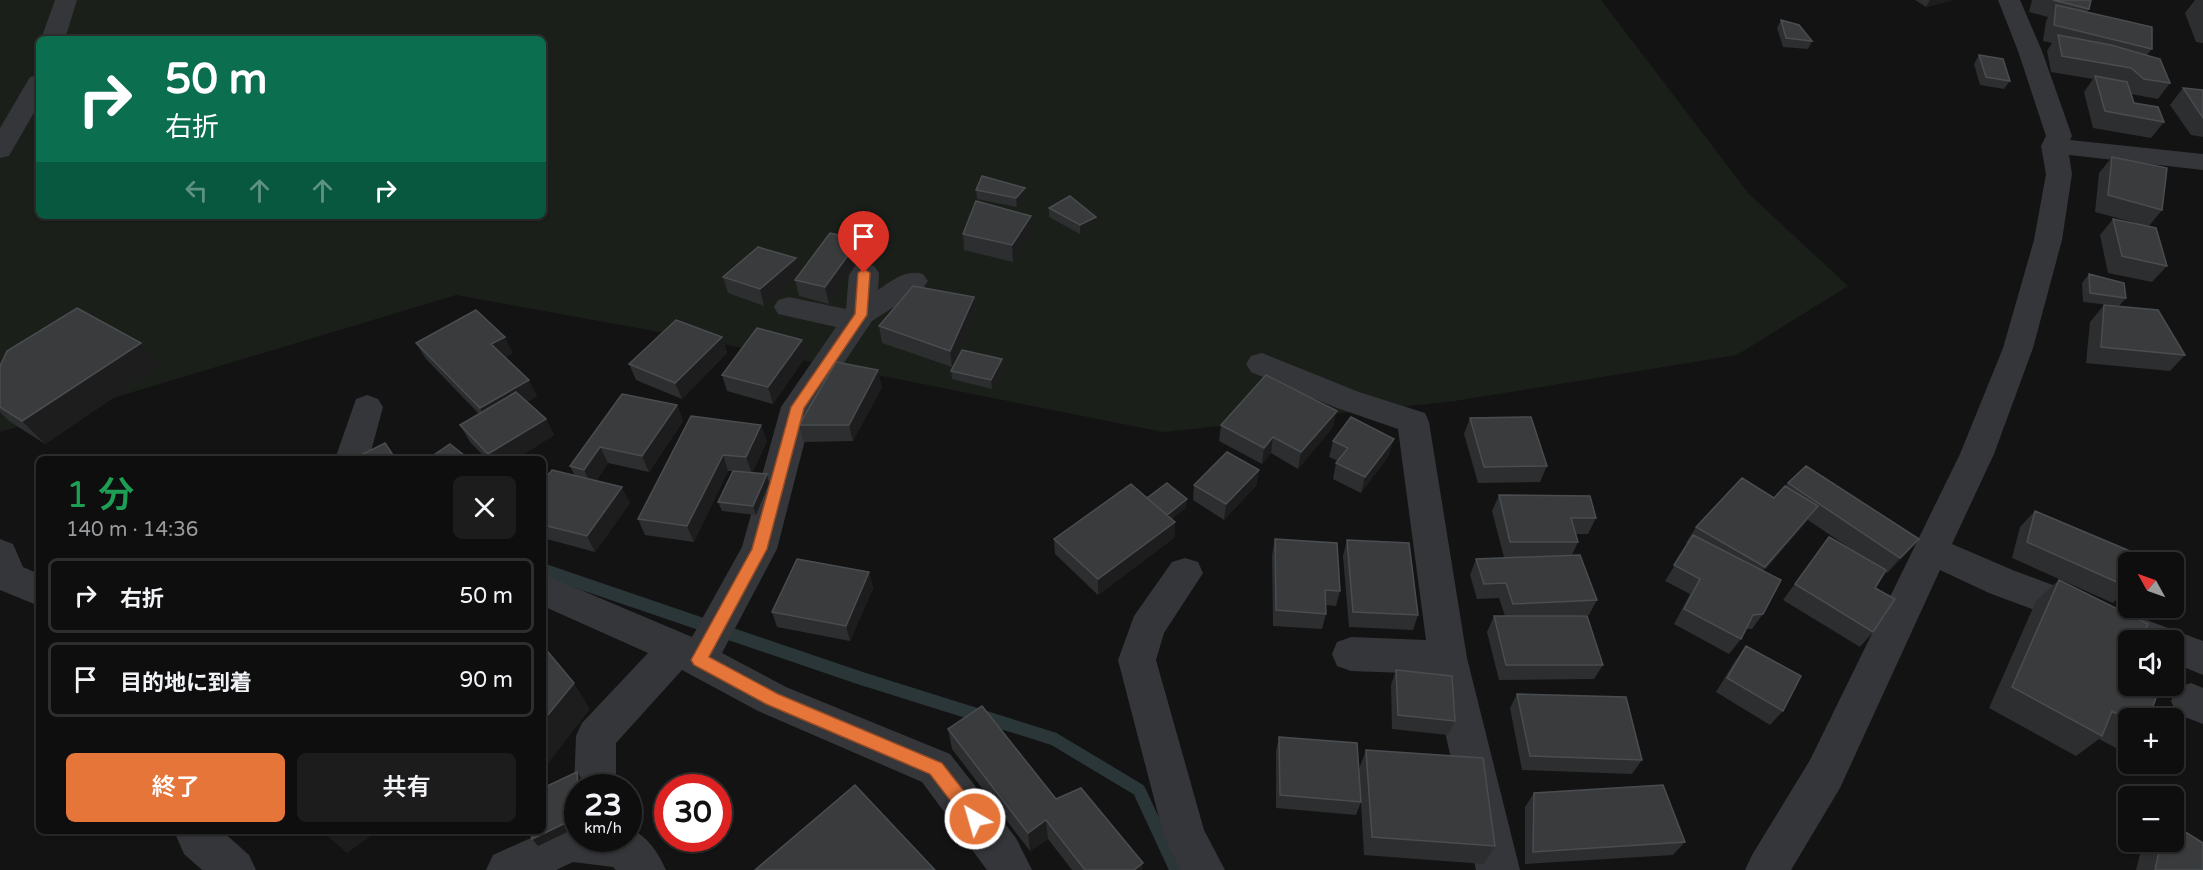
<!DOCTYPE html>
<html lang="ja">
<meta charset="utf-8">
<style>
:root{--surface:#0e0e0f;--page:#1c1c1d;--text:#f1f3f6;--muted:#9b9c9e;--line:#2e2e2f;--accent:#e67539}
body{margin:0;font-family:"Varela Round","Noto Sans JP",sans-serif;background:var(--page);color:var(--text);height:100vh;display:flex;flex-direction:column;font-size:22px;white-space:nowrap}
*{box-sizing:border-box;margin:0}
p{font-size:20px;color:var(--muted)}
.icon{flex:none;width:33px;height:33px;fill:none;stroke:currentColor;stroke-width:2;stroke-linecap:round;stroke-linejoin:round}
.map{position:relative;flex:1;overflow:hidden}
.drawer{position:absolute;left:36px;top:456px;width:510px;height:378px;display:flex;flex-direction:column;background:var(--surface);border-radius:9px;box-shadow:0 2px 4px #0004,0 0 0 2px var(--line)}
.drawer>*{flex:none}
.hud{position:absolute;left:36px;top:36px;width:510px;height:183px;border-radius:9px;box-shadow:0 2px 4px #0004,0 0 0 2px var(--line);background:#0b6e4f;color:#fff;overflow:hidden}
.needle{width:39px;rotate:310deg}
.buttons{position:absolute;left:2118px;top:552px;display:grid;gap:12px}
.buttons a{display:grid;place-items:center;width:66px;height:66px;border-radius:9px;background:var(--surface);box-shadow:0 2px 4px #0004,0 0 0 2px var(--line);font-size:30px}
.speed{position:absolute;left:564px;top:774px;display:flex;gap:12px;font-size:30px;font-weight:700;text-align:center}
.speed>*{display:grid;place-content:center;width:78px;height:78px;border-radius:50%;background:var(--surface);box-shadow:0 2px 4px #0004,0 0 0 2px var(--line);line-height:1}
.speed small{font-size:15px;font-weight:400}
.speed .limit{border:9px solid #d22;background:#fff;color:#111}
.pin{position:absolute;display:grid;place-items:center;width:51px;height:51px;color:#fff;margin:-62px -26px;border-radius:50% 50% 50% 0;rotate:-45deg;box-shadow:0 0 6px #0007}
.pin .icon{rotate:45deg}
.me{position:absolute;width:66px;margin:-33px;rotate:322deg;stroke-linejoin:round;filter:drop-shadow(0 0 4px #0008)}
.turn{display:flex;align-items:center;gap:21px;height:126px;padding:0 30px;font-size:27px}
.turn .icon{width:78px;height:78px;stroke-width:2.5}
.turn b{display:block;font-size:42px;line-height:51px}
.lanes{display:flex;align-items:center;height:57px;padding:0 30px;background:#0003;justify-content:center;gap:30px;direction:ltr}
.lanes .off{opacity:.35}
.round{display:grid;place-items:center;flex:none;width:63px;height:63px;border-radius:9px;background:var(--page)}
.headline{display:flex;align-items:center;justify-content:space-between;height:102px;padding:0 30px}
h1{font-size:36px;font-weight:600;line-height:45px;color:#1e9e55}
.action{display:flex;gap:12px;margin-top:auto;padding:12px 30px}
.action a{flex:1;height:69px;border-radius:9px;background:var(--accent);color:#fff;font-size:24px;font-weight:600;line-height:69px;text-align:center}
.action a+a{background:var(--page);color:var(--text)}
ul{padding:0;list-style:none}
li{display:flex;align-items:center;gap:18px;height:75px;margin:0 12px 9px;padding:0 18px;border:3px solid var(--line);border-radius:9px}
li div{flex:1}
li b{display:block;font-size:22px}
li em{font-style:normal}
.map>svg:first-child{display:block}
</style>
<div class="map">
<svg width="2203" height="870" viewBox="0 0 2203 870">
<rect width="100%" height="100%" fill="#131314"/>
<path fill="#1a1f19" fill-rule="evenodd" d="M0 0H1601L1749 194 1848 286 1737 355 1455 401 1163 432 682 336 456 295 0 432ZM39 39H543V216H39Z"/>
<g fill="none" stroke-linecap="round" stroke-linejoin="round">
<path stroke="#2a3637" stroke-width="13" d="M543 570 860 678 1054 739 1139 790 1176 870"/>
<path fill="#343639" fill-rule="evenodd" d="M55 0H77L65 39H41Z
M1998 0H2020L2042 51 2072 136 2070 140 2203 154V170L2069 155 2072 174 2062 240 2033 348 1994 454 1952 544 2015 571 2203 641V675L2174 663V640H2128V645L1989 593 1940 570 1840 788 1791 870H1745L1752 855 1810 760 1960 454 2003 348 2034 240 2046 174 2041 146 2046 136 2018 51Z
M39 75V104L9 156 0 158V128L30 77Z
M864 263 874 266 879 273 878 290C893 280 905 269 923 274L928 281 923 288 872 321 813 409 777 549 722 653 786 687 950 754 1016 838 1032 870H987L922 782 758 711 682 670 616 743V788H578V795L574 788 576 736 582 723 648 653 543 606V574L692 637 742 547 781 407 836 327 778 314 774 307 778 300 789 297 846 309 849 273 854 266Z
M1262 353 1359 392 1425 413 1429 422 1467 658 1520 870H1476L1432 674 1351 671 1337 666 1332 654 1337 642 1351 637 1426 640 1398 429 1337 408 1251 372 1246 364 1251 356Z
M367 395 378 399 383 407 369 459H335L356 399Z
M0 539 13 544 23 567 39 574V606L0 590Z
M1185 558 1198 562 1203 573 1164 633 1156 660 1204 830 1225 870H1180L1164 837 1118 660 1134 616 1172 562Z
M2191 683 2203 688V724L2177 714 2171 701 2177 688Z
M571 820 578 821V838H628V828C647 835 658 852 666 870H616L613 867 573 862 556 870H486L493 855Z
M174 831H222L249 855 256 870H202L184 854Z"/>
</g>
<path fill="#2c2e2f" d="M1915 0H1953L1926 7Z
M2032 0H2091L2089 9 2087 12 2152 49 2147 55 2170 83 2158 99 2131 94 2134 103 2164 122 2151 138 2093 128 2084 92 2093 79 2051 72 2047 51 2052 43 2043 41 2046 21 2048 17 2029 12Z
M2195 0H2203V43L2196 42 2185 13Z
M1781 20 1812 41 1808 49 1783 47 1777 28Z
M1979 55 2010 81 2004 89 1980 85 1974 64Z
M2183 88 2203 90V137L2191 135 2170 105Z
M2112 157 2162 210 2149 226 2167 266 2152 282 2108 273 2100 235 2113 219 2136 223 2095 212 2099 173Z
M1025 188 1026 196 1017 207 977 199 976 190Z
M1049 208 1096 225 1080 234 1049 217Z
M1032 233 1013 262 964 250 963 234Z
M859 240 862 256 829 304 799 296 795 280 797 276 764 306 728 293 723 277 800 273Z
M2089 274 2126 298 2119 306 2083 302 2082 283Z
M974 297 976 314 952 367 882 343 879 326Z
M2104 305 2185 355 2170 371 2086 363 2090 322Z
M722 337 727 353 682 399 636 380 629 364Z
M802 340 806 356 773 404 727 391 722 375Z
M141 343 160 366 45 444 9 421 0 412V366Z
M416 343 513 353 505 357 537 396 527 402 546 419 554 435 516 459H487L470 442 460 425 479 414 426 359Z
M1002 359 1003 367 992 389 952 379 951 371Z
M882 387 853 441 804 442 799 425Z
M622 394 677 405 683 421 649 472 608 463 596 481 630 503 595 552 543 538V481L575 476 570 466Z
M691 416 767 441 752 473 769 483 756 515 722 511 718 502 733 471H728L694 542 645 535 638 519Z
M1470 418 1547 466 1540 482 1478 483 1464 434Z
M1221 425 1333 427 1298 469 1271 453 1262 464 1219 441Z
M1333 441 1389 455 1361 493 1333 479 1336 463 1338 461 1329 457Z
M1259 470 1256 486 1224 520 1193 500 1194 485Z
M1788 483 1919 539 1905 555 1887 573 1885 572 1875 588 1873 632 1860 647 1783 600 1829 537 1861 556 1808 520 1764 571 1763 614 1752 629H1746L1741 639 1729 654 1674 624 1690 594 1665 581 1688 544 1686 543 1696 527 1774 498Z
M1499 495 1596 518 1588 534H1576L1578 542 1572 555 1597 600 1589 615 1574 616 1603 665 1594 679 1499 680 1487 632 1494 616H1505L1499 598 1477 599 1470 575 1476 559 1519 557H1504L1492 511Z
M1147 498 1186 508 1171 519 1175 522 1174 538 1098 595 1055 554 1054 539Z
M2035 511 2128 562V589L2113 603 2012 558 2020 527Z
M1275 539 1340 591 1336 606 1326 605V614L1322 629 1273 626 1272 555Z
M1347 540 1418 615 1413 630 1349 627 1343 556Z
M869 572 873 588 850 641 777 627 772 612Z
M2059 580 2128 640V741L2118 749 2099 739 2076 756 1989 708 2036 601Z
M1746 646 1783 711 1770 725 1716 692 1735 661Z
M1396 670 1455 721 1448 735 1392 729 1391 685Z
M1517 694 1642 760 1632 774 1522 770 1510 708Z
M948 729 1056 799 1142 870H1072L1048 839 1030 851 952 749Z
M1279 737 1359 769 1366 750 1495 846 1484 864 1364 855 1361 802 1356 815 1276 808V751Z
M1534 793 1685 842 1673 855 1525 864V807Z
M2143 842H2174L2203 870H2136Z"/>
<path fill="#1d1d1e" d="M1930 0H1953L1926 7Z
M1025 188 1026 196 1017 207 1016 198Z
M1031 216 1032 233 1013 262 1012 245Z
M1096 217V225L1080 234V225Z
M859 240 862 256 829 304 825 287Z
M796 258 800 274 764 306 760 289Z
M974 297 976 314 952 367 950 351Z
M505 337 513 353 500 360 491 344Z
M722 337 727 353 682 399 675 383Z
M802 340 806 356 773 404 768 387Z
M141 343 160 366 45 444 22 421Z
M1002 359 1003 367 992 389 991 380Z
M878 370 882 387 853 441 849 425Z
M529 380 537 396 489 424 480 408Z
M677 405 683 421 649 472 642 456Z
M1337 411 1333 427 1298 469 1301 452Z
M546 419 554 435 516 459H491L488 454Z
M761 425 767 441 752 474 746 457Z
M1273 437 1271 453 1262 464 1264 448Z
M1394 439 1389 455 1361 493 1365 477Z
M600 447 608 463 592 486 584 470Z
M723 455 728 471 694 542 687 526Z
M1259 470 1256 486 1224 520 1226 504Z
M767 474 769 483 756 515 753 506Z
M622 487 630 503 595 552 587 536Z
M1187 499 1186 508 1166 524V515Z
M1818 506 1806 522 1754 582 1765 567Z
M1175 522 1174 538 1098 595V579Z
M1919 539 1905 555 1887 573 1900 558Z
M869 572 873 588 850 641 846 626Z
M574 683 590 709 543 770V721Z
M577 772 582 779 583 788H578Z
M578 817V827L538 846 532 839Z
M1046 820 1048 839 1030 851 1028 833Z
M322 831H378L347 853Z
M1143 863 1142 870H1134Z"/>
<path fill="#393b3d" stroke="#4a4d50" stroke-width="1.5" d="M2053 0H2091L2089 9Z
M2056 5 2152 27V49L2054 25Z
M1781 20 1799 25 1812 41 1786 38Z
M2058 35 2111 45 2160 59 2170 83 2144 79 2131 68 2062 56Z
M1979 55 2003 59 2010 81 1986 77Z
M2095 76 2127 82 2134 103 2158 107 2164 122 2105 111Z
M2183 88 2203 90V118Z
M2112 157 2167 168 2162 210 2108 195Z
M982 176 1025 188 1016 198 976 190Z
M1070 196 1096 217 1080 225 1049 208Z
M976 201 1031 216 1012 245 963 234Z
M2113 219 2156 228 2167 266 2122 256Z
M830 233 859 240 825 287 795 280Z
M758 247 796 258 760 289 723 277Z
M2089 274 2124 283 2126 298 2090 293Z
M913 286 974 297 950 351 879 326Z
M2104 305 2158 310 2185 355 2101 347Z
M77 308 141 343 22 421 0 407V366L7 351Z
M476 310 505 337 491 344 529 380 480 408 416 343Z
M676 320 722 337 675 383 629 364Z
M757 328 802 340 768 387 722 375Z
M962 350 1002 359 991 380 951 371Z
M836 362 878 370 849 425H799Z
M1266 375 1337 411 1301 452 1273 437 1264 448 1221 425Z
M516 392 546 419 488 454 460 425Z
M622 394 677 405 642 456 600 447 584 470 570 466Z
M691 416 761 425 746 457 723 455 687 526 638 519Z
M1351 417 1394 439 1365 477 1336 463 1348 448 1333 441Z
M1531 417 1547 466 1484 467 1470 418Z
M385 443 395 458 393 459H358L357 457Z
M450 444 469 459H428Z
M1227 452 1259 470 1226 504 1194 485Z
M1806 466 1919 539 1900 558 1788 483Z
M552 470 622 487 587 536 543 525V481Z
M733 471 767 474 753 506 718 502Z
M1742 478 1774 498 1785 486 1818 506 1765 567 1696 527Z
M1167 483 1187 499 1167 515 1147 498Z
M1131 484 1175 522 1098 579 1054 539Z
M1499 495 1590 496 1596 518H1571L1578 542H1510Z
M2035 511 2137 554 2135 562H2128V587L2027 542Z
M1693 535 1781 580 1763 614 1753 615 1741 639 1684 609 1700 579 1674 565Z
M1829 537 1886 570 1875 588 1895 599 1873 632 1795 584Z
M1275 539 1337 543 1340 591 1325 590 1326 614 1276 610Z
M1347 540 1409 543 1418 615 1353 612Z
M1580 555 1597 600 1513 604 1506 583 1484 584 1476 559Z
M797 559 869 572 846 626 772 612Z
M2059 580 2148 624 2141 640H2128V686H2160L2149 718H2128V720L2112 711 2102 736 2012 687Z
M1494 616H1587L1603 665H1506Z
M543 646 574 683 543 721Z
M1746 646 1801 676 1783 711 1727 678Z
M1396 670 1452 676 1455 721 1398 715Z
M1517 694 1626 697 1642 760 1530 756Z
M982 706 1056 799 1081 788 1143 863 1134 870H1085L1046 820 1028 833 948 729Z
M1279 737 1357 743 1361 802 1280 795Z
M1366 750 1483 758 1495 846 1372 837Z
M577 772 578 788V817L532 839 531 831H543V788Z
M855 785 935 870H755Z
M1663 785 1685 842 1533 852 1534 793Z
M2174 825 2203 843V870H2155L2161 842H2174Z"/>
<path fill="#e67539" stroke="#964c25" stroke-width="1.5" d="M864 269 870 273 867 315 804 408 767 549 709 657 778 694 942 763 981 813 984 819 981 825 975 828 969 825 930 774 766 704 694 665 691 660 752 549 791 407 855 314 858 273Z"/>
</svg>
<div class="buttons">
<a><svg class="needle" viewBox="-14 -14 28 28"><path d="M0-13l5 13h-10z" fill="#e53935"/><path d="M0 13l5-13h-10z" fill="#9b9c9e"/></svg></a>
<a><svg class="icon" aria-label="sound" viewBox="0 0 24 24"><path d="M4 9h4l5-4v14l-5-4H4zM17 9q2 3 0 6"/></svg></a>
<a>+</a>
<a>−</a>
</div>
<div class="speed"><div>23<small>km/h</small></div><div class="limit">30</div></div>
<div class="pin" style="left:864px;top:273px;background:#d93025"><svg class="icon" aria-label="arrive" viewBox="0 0 24 24"><path d="M6 21V4h12l-3 4 3 4H6"/></svg></div>
<svg class="me" style="left:975px;top:819px" viewBox="-20 -20 40 40"><circle r="17" fill="#e67539" stroke="#fff" stroke-width="3"/><path d="M0-11L8 9 0 5-8 9z" fill="#fff"/></svg>
<div class="hud">
<div class="turn"><svg class="icon" aria-label="right" viewBox="0 0 24 24"><path d="M7 20v-9h11M14 6l5 5-5 5"/></svg><div><b>50 m</b>右折</div></div>
<div class="lanes"><svg class="icon off" aria-label="left" viewBox="0 0 24 24"><path d="M17 20v-9H6M10 6l-5 5 5 5"/></svg><svg class="icon off" aria-label="ahead" viewBox="0 0 24 24"><path d="M12 20V5M6 11l6-6 6 6"/></svg><svg class="icon off" aria-label="ahead" viewBox="0 0 24 24"><path d="M12 20V5M6 11l6-6 6 6"/></svg><svg class="icon" aria-label="right" viewBox="0 0 24 24"><path d="M7 20v-9h11M14 6l5 5-5 5"/></svg></div>
</div>
<section class="drawer">
<div class="headline"><div><h1>1 分</h1><p>140 m · 14:36</p></div><a class="round"><svg class="icon" aria-label="close" viewBox="0 0 24 24"><path d="M6 6l12 12M18 6L6 18"/></svg></a></div>
<ul>
<li><svg class="icon" aria-label="right" viewBox="0 0 24 24"><path d="M7 20v-9h11M14 6l5 5-5 5"/></svg><div><b>右折</b></div><em>50 m</em></li>
<li><svg class="icon" aria-label="arrive" viewBox="0 0 24 24"><path d="M6 21V4h12l-3 4 3 4H6"/></svg><div><b>目的地に到着</b></div><em>90 m</em></li>
</ul>
<div class="action"><a>終了</a><a>共有</a></div>
</section>
</div>
